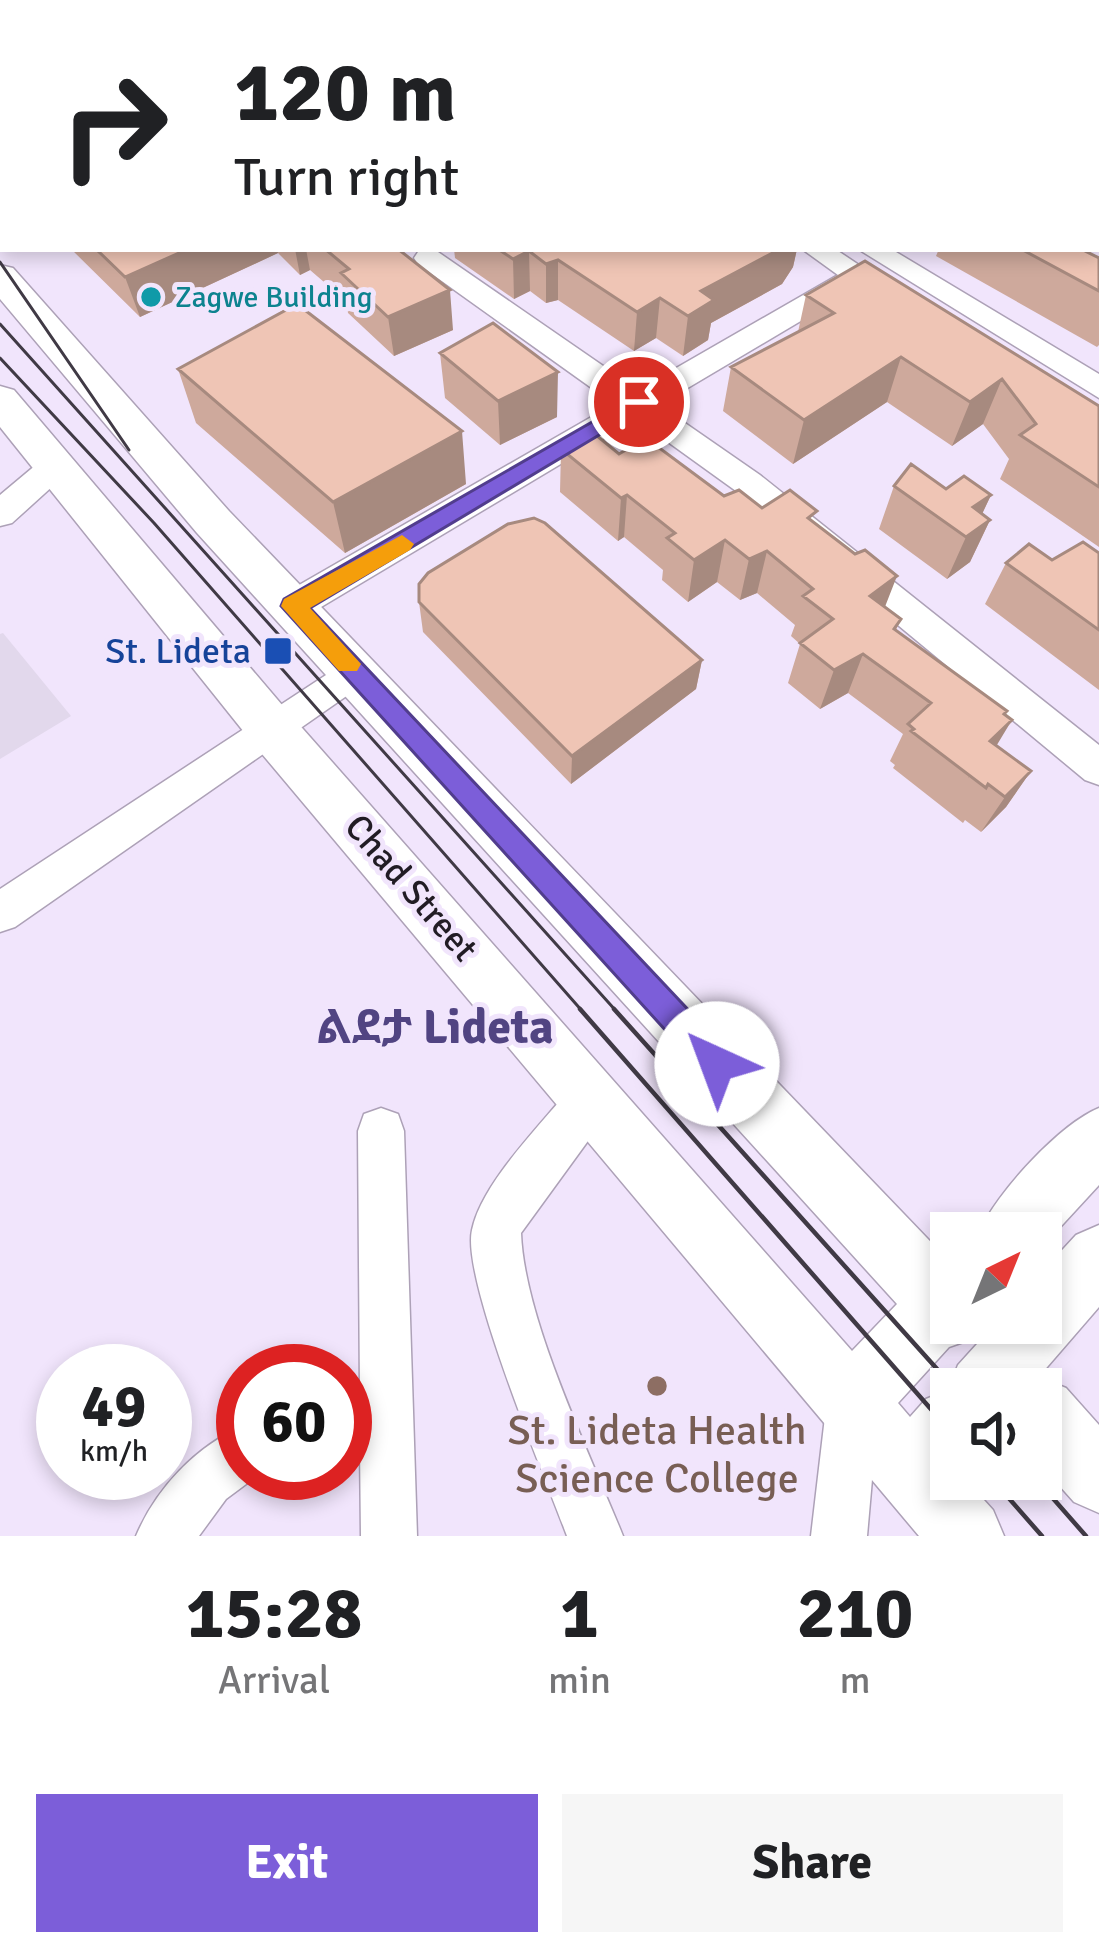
<!DOCTYPE html>
<meta charset="utf-8">
<style>
:root{--surface:#fff;--page:#f6f6f6;--text:#202124;--muted:#757577;--accent:#7c5ed9}
body{margin:0;font-family:Signika,"Noto Sans Ethiopic",sans-serif;background:var(--page);color:var(--text);height:100vh;display:flex;flex-direction:column;font-size:45px;white-space:nowrap}
*{box-sizing:border-box;margin:0}
p{font-size:39px;color:var(--muted)}
.icon{flex:none;width:66px;height:66px;fill:none;stroke:currentColor;stroke-width:2;stroke-linecap:round;stroke-linejoin:round}
.map{position:relative;height:1536px;overflow:hidden}
.sheet{display:flex;flex-direction:column;background:var(--surface);flex:1}
.sheet>*{flex:none}
.hud{position:absolute;left:0px;top:0px;width:1101px;height:252px;box-shadow:0 6px 18px #0003;background:#fff;color:var(--text);overflow:hidden}
.needle{width:78px;rotate:43deg}
.controls{position:absolute;left:930px;top:1212px;display:grid;gap:24px}
.controls a{display:grid;place-items:center;width:132px;height:132px;border-radius:0px;background:var(--surface);box-shadow:0 6px 18px #0003;font-size:60px}
.speed{position:absolute;left:36px;top:1344px;display:flex;gap:24px;font-size:60px;font-weight:700;text-align:center}
.speed>*{display:grid;place-content:center;width:156px;height:156px;border-radius:50%;background:var(--surface);box-shadow:0 6px 18px #0003;line-height:1}
.speed small{font-size:30px;font-weight:400}
.speed .limit{border:18px solid #d22;background:#fff;color:#111}
.pin{position:absolute;display:grid;place-items:center;width:102px;height:102px;color:#fff;margin:-51px;border:6px solid #fff;border-radius:50%;box-shadow:0 3px 12px #0007}
.me{position:absolute;width:132px;margin:-66px;rotate:317deg;stroke-linejoin:round;filter:drop-shadow(0 0 9px #0008)}
.turn{display:flex;align-items:center;gap:42px;height:252px;padding:0 36px;font-size:54px}
.turn .icon{width:156px;height:156px;stroke-width:2.5}
.turn b{display:block;font-size:84px;line-height:102px}
.eta{display:flex;justify-content:space-evenly;align-items:center;height:204px;text-align:center}
.eta b{font-size:72px;font-weight:800;line-height:84px}
.action{display:flex;gap:24px;margin-top:auto;padding:24px 36px}
.action a{flex:1;height:138px;border-radius:0px;background:var(--accent);color:#fff;font-size:48px;font-weight:800;line-height:138px;text-align:center}
.action a+a{background:var(--page);color:var(--text)}
.map>svg:first-child{display:block}
</style>
<div class="map">
<svg width="1099" height="1536" viewBox="0 0 1099 1536">
<rect width="100%" height="100%" fill="#f1e5fc"/>
<path fill="#e2d8ec" d="M3 633 71 716 0 759V634Z"/>
<g fill="none" stroke-linecap="round" stroke-linejoin="round">
<defs>
<path id="minor" d="M457 0H482L484 3H459Z
M1098 88H1099V103H1098Z
M0 100H3V117H0Z
M1098 128H1099V144H1098Z
M802 249H835L892 287 878 296 858 287 659 405 760 475 1099 745V785L1085 780 736 491 636 419 306 616 293 620 280 616 275 606 280 596 614 404 418 264 414 258 418 252H438L638 390 838 275Z
M858 249H891L1099 374V398Z
M54 456 65 459 70 467 65 475 12 523 0 526V495L43 459Z
M355 656 368 661 373 671 368 681 15 927 0 932V889Z
M593 1073 609 1080 616 1096 609 1112 521 1233C524 1319 590 1454 623 1536H567C546 1479 461 1279 472 1230 482 1181 546 1120 577 1080Z
M381 1108 398 1114 404 1131 417 1536H361L360 1447 345 1449V1395L360 1393 358 1131 364 1114Z
M853 1374 872 1381 879 1400 867 1536H811L827 1400 834 1381Z
M243 1426V1473H261L226 1499 199 1536H136C156 1489 196 1446 243 1426Z"/>
<path id="major" d="M3 129V149L0 150V130Z
M0 173H3L0 195Z
M0 265 13 268 229 511 951 1263V1323H981L975 1338 949 1347 898 1403 910 1417 926 1399 948 1390 958 1365 996 1323H1041V1273L1076 1235 1099 1225V1307L1035 1381 1041 1378 1066 1388 1099 1425V1513L1074 1502 1041 1465V1389H951V1479H965L993 1510 1004 1536H919L252 742 0 427V386L14 390 288 712 852 1351 897 1304 197 533 0 299Z
M1099 1108V1185L1041 1248V1233H979C995 1194 1060 1124 1099 1108Z"/>
</defs>
<use href="#minor" stroke="#ada1b7" stroke-width="3"/>
<use href="#major" stroke="#ada1b7" stroke-width="3"/>
<use href="#minor" fill="#fff" fill-rule="evenodd"/>
<use href="#major" fill="#fff" fill-rule="evenodd"/>
<path stroke="#403a45" stroke-width="3" d="M423 3 431 0
M0 219 3 210
M0 262 129 450
M0 324 617 1012
M0 358 154 523 583 1012"/>
<path stroke="#403a45" stroke-width="4.5" d="M580 1009 951 1432
M614 1009 955 1389
M992 1479 1042 1536
M1036 1479 1086 1536"/>
</g>
<path fill="#cea99c" d="M0 0H196L188 3H3V52H0Z
M538 0H810L809 3H543Z
M937 0H1099V77L1098 3H943Z
M71 249H398L453 330 394 356 348 313 346 301 310 270 300 275 278 253 140 317Z
M454 249H797L793 267 782 284 711 323 708 340 683 356 656 338 634 351 558 300 546 303 530 291 514 299 455 258Z
M939 249H1081L1099 258V345L1097 347 936 256Z
M806 295 1099 406V547L1000 479 1009 459 983 424 952 446 887 402 793 464 723 411 731 367 798 332Z
M440 353 557 417 500 445 445 398Z
M178 369 466 484 345 553 196 423Z
M561 449 619 454 724 496 814 522 885 607 901 619 896 630 1005 715 996 745 1031 771 1006 807 981 832 965 820 963 823 893 768 895 765 890 761 903 734 848 693 820 709 788 683 800 644 791 636 795 625 757 593 740 600 717 582 688 602 662 580 663 570 624 537 618 541 560 492Z
M894 486 946 489 991 495 982 514 990 520 970 562 947 579 879 529Z
M1099 553V690L985 604 1006 563 1052 560Z
M419 602 702 660 696 689 571 784 423 632Z"/>
<path fill="#a78a7f" d="M135 0H196L188 3H134Z
M241 0H266L257 3H241Z
M188 249H277L278 253 140 317 125 277Z
M295 249H306L310 270 300 275Z
M780 249H797L793 267 782 284 711 323 708 340 683 356 688 316 701 291Z
M529 251 530 291 514 299 513 259Z
M558 260V300L546 303V264Z
M450 290 453 330 394 356 388 317Z
M660 298 656 338 634 351 637 312Z
M901 357 887 402 793 464 804 420Z
M558 372 557 417 500 445 498 401Z
M1002 379 983 424 952 446 970 402Z
M462 431 466 484 345 553 333 502Z
M627 495 624 537 618 541 621 498Z
M991 495 974 531 990 520 970 562 947 579 966 537 973 507Z
M725 540 717 582 688 602 694 560Z
M767 551 757 593 740 600 749 559Z
M897 576 881 617 870 596Z
M863 654 848 693 820 709 834 670Z
M702 660 696 689 571 784 572 756Z
M1012 720 989 758 968 778 990 741Z
M1031 771 1006 807 981 832 1005 797Z"/>
<path fill="#efc5b5" stroke="#a78a7f" stroke-width="3" d="M0 0H135L134 3H3V13H0Z
M606 0H797L790 3H605L609 1Z
M1044 0H1099V25L1098 3H1051Z
M96 249H188L125 277Z
M325 249H398L450 290 388 317 341 273 349 269Z
M498 249H780L701 291 714 300 688 316 660 298 637 312 558 260 546 264 529 251 513 259Z
M1021 249H1081L1099 258V291Z
M865 261 1099 406V487L1020 435 1036 424 1002 379 970 402 901 357 804 420 731 367 834 313 806 295Z
M297 304 462 431 333 502 178 369Z
M493 323 558 372 498 401 440 353Z
M591 431 619 454 646 438 724 496 739 490 762 508 790 490 817 511 808 518 855 554 865 550 897 576 870 596 901 619 894 629 1007 711 1004 714 1012 720 990 741 1031 771 1005 797 988 784 986 788 911 731 914 729 908 724 931 703 863 654 834 670 800 643 833 619 803 596 813 589 767 551 749 559 725 540 694 560 667 538 675 533 627 495 621 498 561 449Z
M911 464 946 489 964 476 991 495 973 507 990 520 966 537 894 486Z
M534 518 545 523 702 660 572 756 419 602V584L428 573 508 524Z
M1083 542 1099 553V630L1006 563 1029 544 1052 560Z"/>
<path fill="#7c5ed9" stroke="#513d8d" stroke-width="3" d="M639 395 646 397V407L310 608 729 1053 733 1064 729 1075 717 1080 706 1075 281 606 284 599Z"/>
<path fill="#f59e0b" d="M402 535 414 544 410 550 310 608 361 664 357 671H339L281 606 284 599Z"/>
<circle fill="#0f9aa8" stroke="#f1e5fc" stroke-width="4.5" cx="151" cy="297" r="12"/>
<rect fill="#1a4fb4" stroke="#f1e5fc" stroke-width="4.5" x="263" y="636" width="30" height="30" rx="6"/>
<circle fill="#8d6e63" stroke="#f1e5fc" stroke-width="4.5" cx="657" cy="1386" r="12"/>
<g text-anchor="middle" dominant-baseline="central" stroke-width="10" stroke-linejoin="round" paint-order="stroke">
<g font-size="30" fill="#0d838f" stroke="#f1e5fc" text-anchor="start">
<text x="175" y="297">Zagwe Building</text>
</g>
<g font-size="36" fill="#164399" stroke="#f1e5fc" text-anchor="end">
<text x="251" y="651">St. Lideta</text>
</g>
<g font-size="36" fill="#211c24" stroke="#f1e5fc">
<text transform="translate(411 888) rotate(49)">Chad Street</text>
</g>
<g font-size="42" fill="#785e54" stroke="#f1e5fc">
<text x="657" y="1430">St. Lideta Health<tspan x="657" dy="48">Science College</tspan></text>
</g>
<g font-size="48" font-weight="bold" fill="#514482" stroke="#f1e5fc">
<text x="435" y="1027">ልደታ Lideta</text>
</g>
</g>
</svg>
<div class="controls">
<a><svg class="needle" viewBox="-14 -14 28 28"><path d="M0-13l5 13h-10z" fill="#e53935"/><path d="M0 13l5-13h-10z" fill="#757577"/></svg></a>
<a><svg class="icon" aria-label="sound" viewBox="0 0 24 24"><path d="M4 9h4l5-4v14l-5-4H4zM17 9q2 3 0 6"/></svg></a>
</div>
<div class="speed"><div>49<small>km/h</small></div><div class="limit">60</div></div>
<div class="pin" style="left:639px;top:402px;background:#d93025"><svg class="icon" aria-label="arrive" viewBox="0 0 24 24"><path d="M6 21V4h12l-3 4 3 4H6"/></svg></div>
<svg class="me" style="left:717px;top:1064px" viewBox="-20 -20 40 40"><circle r="19" fill="#fff"/><path d="M0-13L10 11 0 6-10 11z" fill="#7c5ed9"/></svg>
<div class="hud">
<div class="turn"><svg class="icon" aria-label="right" viewBox="0 0 24 24"><path d="M7 20v-9h11M14 6l5 5-5 5"/></svg><div><b>120 m</b>Turn right</div></div>
</div>
</div>
<section class="sheet">
<div class="eta">
<div><b>15:28</b><p>Arrival</p></div>
<div><b>1</b><p>min</p></div>
<div><b>210</b><p>m</p></div>
</div>
<div class="action"><a>Exit</a><a>Share</a></div>
</section>
